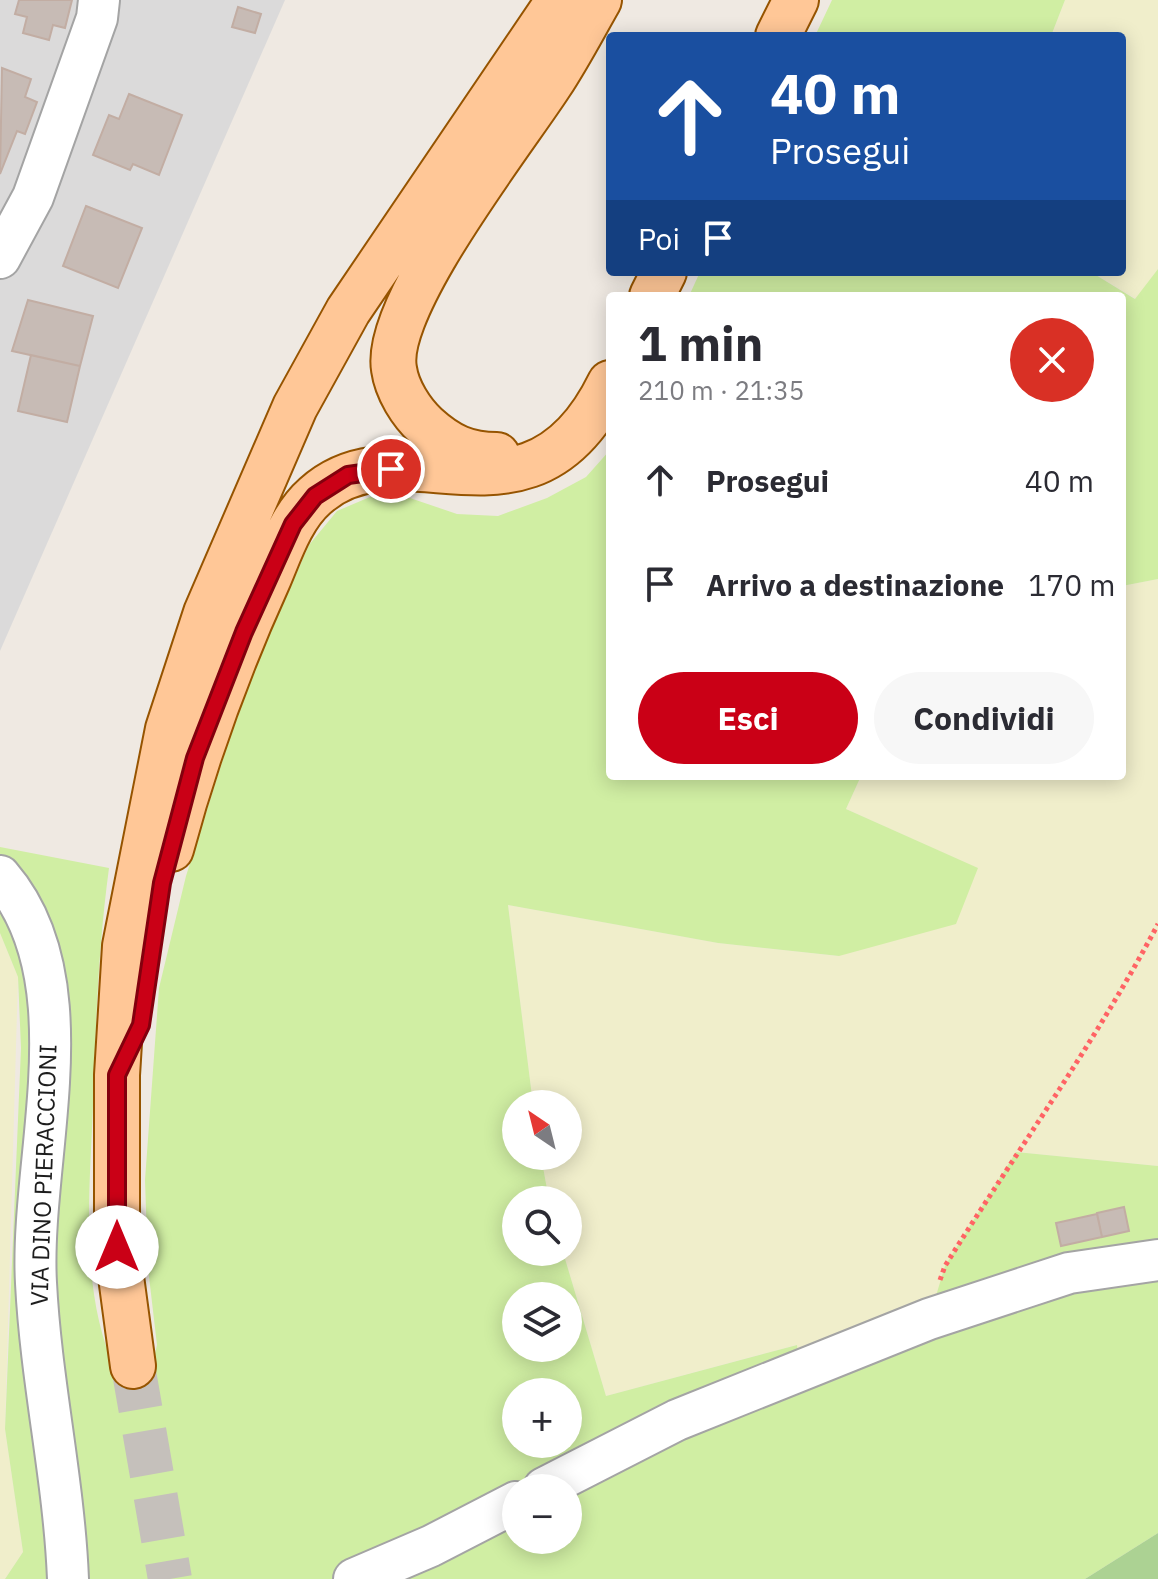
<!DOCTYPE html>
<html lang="it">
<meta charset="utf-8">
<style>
:root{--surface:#fff;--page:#f7f7f7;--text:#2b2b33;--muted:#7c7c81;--accent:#ca0016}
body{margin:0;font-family:"IBM Plex Sans",sans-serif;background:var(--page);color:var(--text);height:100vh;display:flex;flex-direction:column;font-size:30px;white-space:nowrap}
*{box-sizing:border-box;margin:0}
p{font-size:26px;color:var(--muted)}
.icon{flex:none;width:44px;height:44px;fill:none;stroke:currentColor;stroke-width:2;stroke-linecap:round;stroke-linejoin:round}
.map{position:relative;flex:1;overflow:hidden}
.side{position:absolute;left:606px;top:292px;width:520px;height:488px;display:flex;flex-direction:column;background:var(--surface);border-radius:8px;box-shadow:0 4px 20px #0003}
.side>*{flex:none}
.hud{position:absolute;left:606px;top:32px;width:520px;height:244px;border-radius:8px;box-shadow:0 4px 20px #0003;background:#1a4fa0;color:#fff;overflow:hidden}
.needle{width:52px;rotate:325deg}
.controls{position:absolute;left:502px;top:1090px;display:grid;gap:16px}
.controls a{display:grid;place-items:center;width:80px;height:80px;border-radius:50%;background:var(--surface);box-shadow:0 4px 20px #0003;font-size:40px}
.pin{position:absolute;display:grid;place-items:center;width:68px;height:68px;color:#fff;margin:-34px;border:4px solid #fff;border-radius:50%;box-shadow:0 2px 8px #0007}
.me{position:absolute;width:88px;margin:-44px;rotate:0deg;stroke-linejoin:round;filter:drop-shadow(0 0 6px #0008)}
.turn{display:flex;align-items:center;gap:28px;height:168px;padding:0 32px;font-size:36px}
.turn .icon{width:104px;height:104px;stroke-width:2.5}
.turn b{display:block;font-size:56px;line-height:68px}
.then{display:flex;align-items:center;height:76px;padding:0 32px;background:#0003;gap:16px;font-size:30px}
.round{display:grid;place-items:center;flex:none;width:84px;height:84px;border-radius:42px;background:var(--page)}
.overview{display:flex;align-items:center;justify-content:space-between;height:136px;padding:0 32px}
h1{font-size:48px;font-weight:800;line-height:60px}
.action{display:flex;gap:16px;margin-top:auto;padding:16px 32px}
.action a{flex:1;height:92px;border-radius:48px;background:var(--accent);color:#fff;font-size:32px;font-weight:800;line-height:92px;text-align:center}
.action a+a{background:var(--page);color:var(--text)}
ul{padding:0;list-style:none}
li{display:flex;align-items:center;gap:24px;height:104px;padding:0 32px}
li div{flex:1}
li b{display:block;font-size:30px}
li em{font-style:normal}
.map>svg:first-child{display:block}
</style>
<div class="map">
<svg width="1158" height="1579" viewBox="0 0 1158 1579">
<rect width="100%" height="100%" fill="#efe9e2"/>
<path fill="#dbdada" d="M0 0H285L0 651Z"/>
<path fill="#f0eecb" d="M1065 0H1158V269L1136 299 1091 272H1122V36H1051Z
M1158 579V1166L1016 1152 929 1319 800 1371 796 1345 606 1396 563 1252H568V1200H549L541 1156H568V1104H533L508 905 718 943 838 956 977 868 846 809 861 776H1122V586Z
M0 933 18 977 5 1429 23 1552 5 1579H0Z"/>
<path fill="#d0eea3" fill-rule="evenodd" d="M832 0H1065L1051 36H815Z
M1158 269V579L1122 586V296H689L700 272H1091L1135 299Z
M610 450V776H861L846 809 978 868 956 924 839 956 718 943 508 905 533 1104H516V1156H541L549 1200H516V1252H563L606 1396 797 1345 800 1370 929 1319 945 1266 1016 1152 1158 1166V1533L1085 1579H5L23 1552 5 1429 21 1048 18 977 0 933V847L109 868C98 949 96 1024 93 1105 90 1190 79 1289 115 1369L149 1379 157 1345 148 1268 145 1180 159 988 186 876 229 740 260 656 309 545 337 511 377 494 407 497 457 514 498 516 547 498 586 477ZM516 1296H568V1348H516ZM516 1392H568V1444H516ZM516 1488H568V1540H516Z"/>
<path fill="#acd293" d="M1158 1533V1579H1085Z"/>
<path fill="#c7bbb5" stroke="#c2ada3" stroke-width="2" d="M19 0H72L65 28 53 25 49 40 23 33 27 17 15 14Z
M238 7 261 14 255 33 232 27Z
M2 68 31 79 25 97 37 102 25 134 17 131 0 174Z
M129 94 182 115 159 175 133 164 130 170 93 155 109 115 119 119Z
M86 206 142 228 118 288 63 266Z
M28 300 93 316 80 366 12 351Z
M31 355 80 366 67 422 18 411Z
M1124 1207 1129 1231 1102 1237 1097 1213Z
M1097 1214 1102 1237 1061 1246 1056 1223Z"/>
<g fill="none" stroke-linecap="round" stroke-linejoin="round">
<path stroke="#c5c0bb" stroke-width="44" stroke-dasharray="44 22" stroke-linecap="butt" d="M133 1366 170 1579"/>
<defs>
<path id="minor" d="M0 258 33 197 97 18 99 0
M0 876C91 981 29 1159 36 1283 41 1382 64 1480 68 1579
M544 1488 677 1420 929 1319 1069 1273 1158 1260
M354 1579 431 1546 516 1502"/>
<path id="major" d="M778 36 796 0
M652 296 664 272
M497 455C467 455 448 446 426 426 411 412 397 390 394 369 383 306 513 141 550 84 568 57 583 28 599 0
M171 849C196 756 228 668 268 580 280 552 291 517 315 496 403 417 529 549 610 383
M133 1366 117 1247V1075L125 946 168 729 206 613 295 407 348 311 559 0"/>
</defs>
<use href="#minor" stroke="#a4a4a4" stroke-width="44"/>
<use href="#major" stroke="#965400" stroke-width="48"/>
<path stroke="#ff6364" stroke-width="5" stroke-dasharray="4 4" stroke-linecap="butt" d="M940 1280 945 1266C1016 1152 1095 1043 1158 924"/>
<use href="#minor" stroke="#fff" stroke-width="40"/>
<use href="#major" stroke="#ffc797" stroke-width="44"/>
</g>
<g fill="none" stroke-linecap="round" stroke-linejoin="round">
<defs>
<path id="route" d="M117 1247V1075L141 1025 162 883 195 758 244 632 293 524 315 496 348 475 391 469"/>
</defs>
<use href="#route" stroke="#83000e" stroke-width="20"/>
<use href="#route" stroke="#ca0016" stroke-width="14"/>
</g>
<g text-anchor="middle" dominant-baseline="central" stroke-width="7" stroke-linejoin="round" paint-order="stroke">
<g font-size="24" fill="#1d1d1d" stroke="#fff">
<text transform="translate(43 1175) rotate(-88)">VIA DINO PIERACCIONI</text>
</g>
</g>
</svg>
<div class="controls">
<a><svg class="needle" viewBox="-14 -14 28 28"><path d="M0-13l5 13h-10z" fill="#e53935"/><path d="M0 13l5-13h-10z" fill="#7c7c81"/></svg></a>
<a><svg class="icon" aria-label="search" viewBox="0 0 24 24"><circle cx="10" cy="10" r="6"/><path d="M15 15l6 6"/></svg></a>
<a><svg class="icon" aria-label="layers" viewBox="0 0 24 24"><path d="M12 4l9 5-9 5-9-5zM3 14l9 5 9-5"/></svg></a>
<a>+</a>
<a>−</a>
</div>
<div class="pin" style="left:391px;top:469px;background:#d93025"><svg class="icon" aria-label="arrive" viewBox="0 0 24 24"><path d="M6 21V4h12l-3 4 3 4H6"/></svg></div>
<svg class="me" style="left:117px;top:1247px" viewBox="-20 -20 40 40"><circle r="19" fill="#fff"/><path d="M0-13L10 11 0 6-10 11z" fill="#ca0016"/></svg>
<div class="hud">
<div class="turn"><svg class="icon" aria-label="ahead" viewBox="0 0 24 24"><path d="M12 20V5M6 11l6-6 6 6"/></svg><div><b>40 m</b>Prosegui</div></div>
<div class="then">Poi<svg class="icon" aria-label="arrive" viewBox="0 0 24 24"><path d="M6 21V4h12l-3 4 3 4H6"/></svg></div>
</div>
<section class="side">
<div class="overview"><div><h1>1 min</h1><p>210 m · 21:35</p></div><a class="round" style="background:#d93025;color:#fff"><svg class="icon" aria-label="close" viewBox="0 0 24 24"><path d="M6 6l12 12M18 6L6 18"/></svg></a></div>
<ul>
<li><svg class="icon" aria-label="ahead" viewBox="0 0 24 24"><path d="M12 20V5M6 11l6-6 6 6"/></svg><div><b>Prosegui</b></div><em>40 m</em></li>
<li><svg class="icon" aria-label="arrive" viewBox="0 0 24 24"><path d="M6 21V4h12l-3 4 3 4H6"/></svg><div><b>Arrivo a destinazione</b></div><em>170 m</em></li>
</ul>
<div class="action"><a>Esci</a><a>Condividi</a></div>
</section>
</div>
